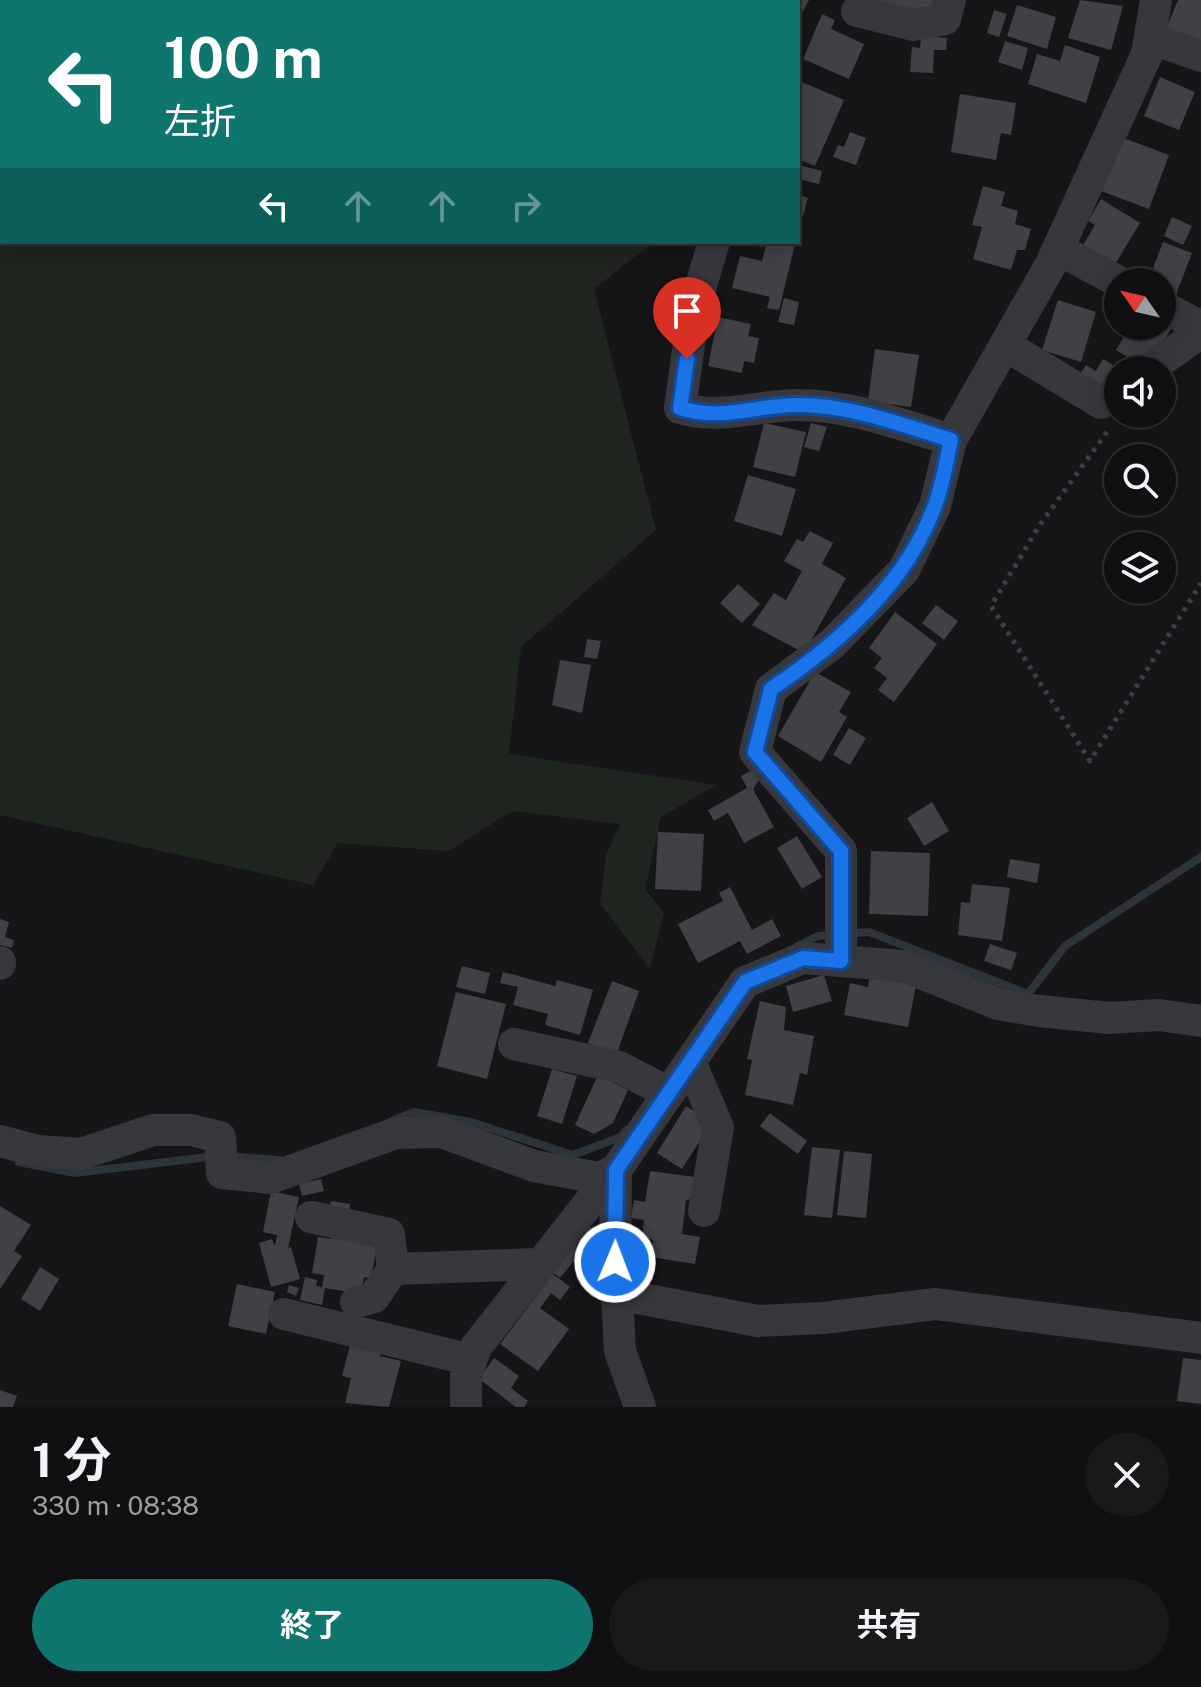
<!DOCTYPE html>
<html lang="ja">
<meta charset="utf-8">
<style>
:root{--surface:#101012;--page:#19191b;--text:#f1f3f6;--muted:#9c9d9f;--line:#303032;--accent:#0f766e}
body{margin:0;font-family:"Public Sans","Noto Sans JP",sans-serif;background:var(--page);color:var(--text);height:100vh;display:flex;flex-direction:column;font-size:30px;white-space:nowrap}
*{box-sizing:border-box;margin:0}
p{font-size:26px;color:var(--muted)}
.icon{flex:none;width:44px;height:44px;fill:none;stroke:currentColor;stroke-width:2;stroke-linecap:round;stroke-linejoin:round}
.map{position:relative;height:1407px;overflow:hidden}
.details{display:flex;flex-direction:column;background:var(--surface);flex:1}
.details>*{flex:none}
.guide{position:absolute;left:0px;top:0px;width:800px;height:244px;box-shadow:0 4px 20px #0003,0 0 0 2px var(--line);background:#0f766e;color:#fff;overflow:hidden}
.needle{width:52px;rotate:304deg}
.controls{position:absolute;left:1104px;top:268px;display:grid;gap:16px}
.controls a{display:grid;place-items:center;width:72px;height:72px;border-radius:50%;background:var(--surface);box-shadow:0 4px 20px #0003,0 0 0 2px var(--line);font-size:40px}
.pin{position:absolute;display:grid;place-items:center;width:68px;height:68px;color:#fff;margin:-82px -34px;border-radius:50% 50% 50% 0;rotate:-45deg;box-shadow:0 0 8px #0007}
.pin .icon{rotate:45deg}
.me{position:absolute;width:88px;margin:-44px;rotate:1deg;stroke-linejoin:round;filter:drop-shadow(0 0 6px #0008)}
.turn{display:flex;align-items:center;gap:28px;height:168px;padding:0 32px;font-size:36px}
.turn .icon{width:104px;height:104px;stroke-width:2.5}
.turn b{display:block;font-size:56px;line-height:68px}
.lanes{display:flex;align-items:center;height:76px;padding:0 32px;background:#0003;justify-content:center;gap:40px;direction:ltr}
.lanes .off{opacity:.35}
.round{display:grid;place-items:center;flex:none;width:84px;height:84px;border-radius:42px;background:var(--page)}
.summary{display:flex;align-items:center;justify-content:space-between;height:136px;padding:0 32px}
h1{font-size:48px;font-weight:700;line-height:60px}
.cta{display:flex;gap:16px;margin-top:auto;padding:16px 32px}
.cta a{flex:1;height:92px;border-radius:48px;background:var(--accent);color:#fff;font-size:32px;font-weight:700;line-height:92px;text-align:center}
.cta a+a{background:var(--page);color:var(--text)}
.map>svg:first-child{display:block}
</style>
<div class="map">
<svg width="1201" height="1407" viewBox="0 0 1201 1407">
<rect width="100%" height="100%" fill="#161618"/>
<path fill="#1e261f" d="M0 0H637L2 2V242H654L594 289 656 530 521 647 509 754 716 785 661 817 645 889 664 913 650 968 600 904 606 855 620 824 512 811 449 851 338 843 313 885 0 815Z"/>
<g fill="none" stroke-linecap="round" stroke-linejoin="round">
<path stroke="#2c353c" stroke-width="8" d="M846 934 869 932 1028 994 1065 946 1201 857
M796 947 818 936 832 935
M394 1120 414 1112 471 1122 573 1155 621 1137 626 1130
M229 1156 279 1160
M19 1162 75 1173 216 1156"/>
</g>
<path fill="#404145" d="M798 0H809L798 20Z
M869 0H936L934 13Z
M1080 0 1123 6 1111 50 1068 38Z
M1178 0H1201V44L1166 29Z
M1017 5 1056 17 1047 49 1007 36Z
M994 10 1007 14 999 37 987 33Z
M822 14 835 20 831 29 864 44 849 79 803 59Z
M921 36 947 38 946 50H934L933 73 910 72 912 47 920 48Z
M1005 41 1028 48 1022 70 998 62Z
M1065 45 1100 57 1086 103 1028 84 1037 54 1060 61Z
M1160 77 1195 92 1179 130 1144 116Z
M802 82 844 100 815 166 798 159V92Z
M960 94 1016 103 1011 135 1001 133 996 160 951 152Z
M850 132 866 138 856 165 833 157 838 145 844 147Z
M1121 137 1169 155 1149 209 1101 191Z
M798 165 822 171 819 184 798 179Z
M983 186 1005 192 1001 206 1018 211 1015 224 1031 229 1025 250H1017L1011 270 973 259 982 227 972 225Z
M798 195 808 198 803 216 798 215Z
M1101 199 1140 223 1114 266 1082 247 1095 225 1088 221Z
M1172 217 1192 226 1183 245 1164 236Z
M739 242H764L763 247Z
M767 242 795 244 779 310 767 308 770 297 732 288 740 256 762 261Z
M1163 242 1192 253 1174 300 1162 295V282H1148Z
M1114 286 1118 288V314L1103 307Z
M784 298 799 302 794 325 778 322Z
M1058 300 1096 312 1081 362 1042 350Z
M1162 314 1175 322 1147 369 1116 350 1130 326H1162Z
M718 317 751 324 748 336 759 338 754 363 744 361 742 373 708 366Z
M875 349 919 355 911 407 868 401Z
M1103 359 1118 368 1105 392 1079 375 1086 365 1096 371Z
M764 423 806 432 795 477 753 467Z
M811 423 827 427 819 451 804 447Z
M748 475 796 489 782 536 734 521Z
M810 531 833 543 822 564 846 578 804 653 752 625 774 593 786 600 802 571 784 561 797 539 803 542Z
M738 584 760 604 742 623 720 603Z
M936 605 958 621 944 640 922 623Z
M895 612 937 644 894 702 878 690 887 678 874 668 882 658 869 648Z
M587 639 601 641 597 659 584 657Z
M560 660 591 665 582 713 552 705Z
M815 672 851 692 839 712 847 717 821 762 778 736Z
M849 728 866 738 850 765 833 755Z
M753 769 759 780 753 789 774 827 744 843 728 813 714 821 708 810 747 788 741 776Z
M932 802 949 831 924 846 907 818Z
M658 832 704 834 701 891 655 889Z
M797 836 822 877 802 889 777 848Z
M871 851 930 853 928 916 869 914Z
M1010 859 1040 864 1037 883 1007 877Z
M972 884 1010 888 1002 941 958 935 961 902 970 903Z
M730 887 752 930 772 919 781 936 747 954 740 941 698 963 678 924 723 901 719 893Z
M0 919 9 922 5 937 14 940 12 948 0 945Z
M990 944 1017 953 1011 970 984 961Z
M462 966 490 973 485 994 456 987Z
M503 972 555 986 557 980 593 990 580 1035 545 1025 548 1014 513 1005 518 987 500 983Z
M824 975 832 1001 793 1012 786 986Z
M870 976 916 985 908 1027 844 1015 850 983 868 987Z
M612 981 639 991 617 1053 588 1043Z
M456 992 506 1004 487 1079 437 1066Z
M760 1001 786 1007 784 1030 814 1036 807 1075 800 1073 793 1105 745 1095 752 1060 747 1059Z
M552 1069 577 1076 562 1124 537 1116Z
M598 1075 628 1090 613 1123 594 1134 575 1125Z
M686 1106 712 1122 682 1169 657 1153Z
M770 1113 807 1141 798 1154 760 1126Z
M812 1147 840 1150 832 1218 804 1215Z
M844 1151 872 1154 866 1218 837 1215Z
M650 1171 695 1177 698 1198 686 1200 682 1234 700 1237 695 1264 651 1257 653 1240 642 1238 644 1220 631 1218 634 1200 645 1202Z
M321 1179 324 1191 302 1196 299 1184Z
M271 1191 299 1197 288 1248 291 1247 300 1279 271 1287 259 1243 272 1239 275 1246 277 1235 263 1232Z
M331 1201 350 1204 349 1214 329 1211Z
M0 1206 31 1225 14 1251 22 1256 0 1289Z
M589 1226 598 1232 585 1247 577 1241Z
M333 1230 377 1247 371 1278 364 1277 361 1294 325 1288 322 1305 300 1300 305 1277 317 1280 316 1286 322 1287 324 1275 312 1273 318 1237 331 1239Z
M573 1244 582 1251 560 1278 551 1271Z
M40 1267 59 1279 40 1311 21 1299Z
M553 1274 570 1287 560 1300 551 1293 540 1308 569 1329 538 1371 500 1344Z
M237 1284 275 1292 266 1334 228 1326Z
M289 1285 299 1288 296 1296 287 1292Z
M352 1338 382 1345 380 1356 401 1361 389 1407 345 1403 351 1378 342 1376Z
M494 1358 519 1376 511 1388 528 1401 524 1407H516L479 1379Z
M1183 1358 1201 1360V1404L1177 1401Z
M0 1390 17 1396 13 1407H0Z"/>
<g fill="none" stroke-linecap="round" stroke-linejoin="round">
<path stroke="#3d3f44" stroke-width="5" stroke-dasharray="4 6" stroke-linecap="butt" d="M1107 432 1039 526 991 606 1090 761 1201 583"/>
<path stroke="#37383d" stroke-width="32" d="M727 2 728 0
M857 11 913 25 945 19 950 0
M1150 38 1201 56
M714 242 694 309 680 408C720 420 755 406 795 405 848 404 902 425 951 440
M1058 249 1119 282
M1162 306 1201 327
M1005 345 1101 403 1118 391
M1148 370 1201 332
M841 961V851L755 752 771 689 832 644 904 570 935 506 951 440 1051 264 1147 54 1156 0
M0 962V964
M514 1044 619 1067 669 1093
M690 1062 718 1127 704 1211
M0 1141 38 1151 81 1154 153 1130H191L220 1137 222 1173 271 1178 396 1133 442 1132 534 1166 599 1178 616 1170 745 982 803 958 903 966 998 1004 1039 1011 1109 1018 1159 1015 1201 1021
M616 1170 615 1262 620 1351 640 1407
M311 1217 389 1234 393 1269 540 1264
M617 1294 758 1321 823 1318 935 1304 1201 1338
M356 1302 374 1297 393 1269
M284 1314 471 1360
M466 1407V1375L476 1347 592 1199 599 1178"/>
</g>
<g fill="none" stroke-linecap="round" stroke-linejoin="round">
<defs>
<path id="route" d="M615 1262 616 1170 745 982 803 958 841 961V851L755 752 771 689C838 644 907 584 935 505 943 485 946 461 951 440 902 425 848 404 795 405 753 406 722 421 680 408L687 359"/>
</defs>
<use href="#route" stroke="#114b97" stroke-width="20"/>
<use href="#route" stroke="#1a73e8" stroke-width="14"/>
</g>
</svg>
<div class="controls">
<a><svg class="needle" viewBox="-14 -14 28 28"><path d="M0-13l5 13h-10z" fill="#e53935"/><path d="M0 13l5-13h-10z" fill="#9c9d9f"/></svg></a>
<a><svg class="icon" aria-label="sound" viewBox="0 0 24 24"><path d="M4 9h4l5-4v14l-5-4H4zM17 9q2 3 0 6"/></svg></a>
<a><svg class="icon" aria-label="search" viewBox="0 0 24 24"><circle cx="10" cy="10" r="6"/><path d="M15 15l6 6"/></svg></a>
<a><svg class="icon" aria-label="layers" viewBox="0 0 24 24"><path d="M12 4l9 5-9 5-9-5zM3 14l9 5 9-5"/></svg></a>
</div>
<div class="pin" style="left:687px;top:359px;background:#d93025"><svg class="icon" aria-label="arrive" viewBox="0 0 24 24"><path d="M6 21V4h12l-3 4 3 4H6"/></svg></div>
<svg class="me" style="left:615px;top:1262px" viewBox="-20 -20 40 40"><circle r="17" fill="#1a73e8" stroke="#fff" stroke-width="3"/><path d="M0-11L8 9 0 5-8 9z" fill="#fff"/></svg>
<div class="guide">
<div class="turn"><svg class="icon" aria-label="left" viewBox="0 0 24 24"><path d="M17 20v-9H6M10 6l-5 5 5 5"/></svg><div><b>100 m</b>左折</div></div>
<div class="lanes"><svg class="icon" aria-label="left" viewBox="0 0 24 24"><path d="M17 20v-9H6M10 6l-5 5 5 5"/></svg><svg class="icon off" aria-label="ahead" viewBox="0 0 24 24"><path d="M12 20V5M6 11l6-6 6 6"/></svg><svg class="icon off" aria-label="ahead" viewBox="0 0 24 24"><path d="M12 20V5M6 11l6-6 6 6"/></svg><svg class="icon off" aria-label="right" viewBox="0 0 24 24"><path d="M7 20v-9h11M14 6l5 5-5 5"/></svg></div>
</div>
</div>
<section class="details">
<div class="summary"><div><h1>1 分</h1><p>330 m · 08:38</p></div><a class="round"><svg class="icon" aria-label="close" viewBox="0 0 24 24"><path d="M6 6l12 12M18 6L6 18"/></svg></a></div>
<div class="cta"><a>終了</a><a>共有</a></div>
</section>
